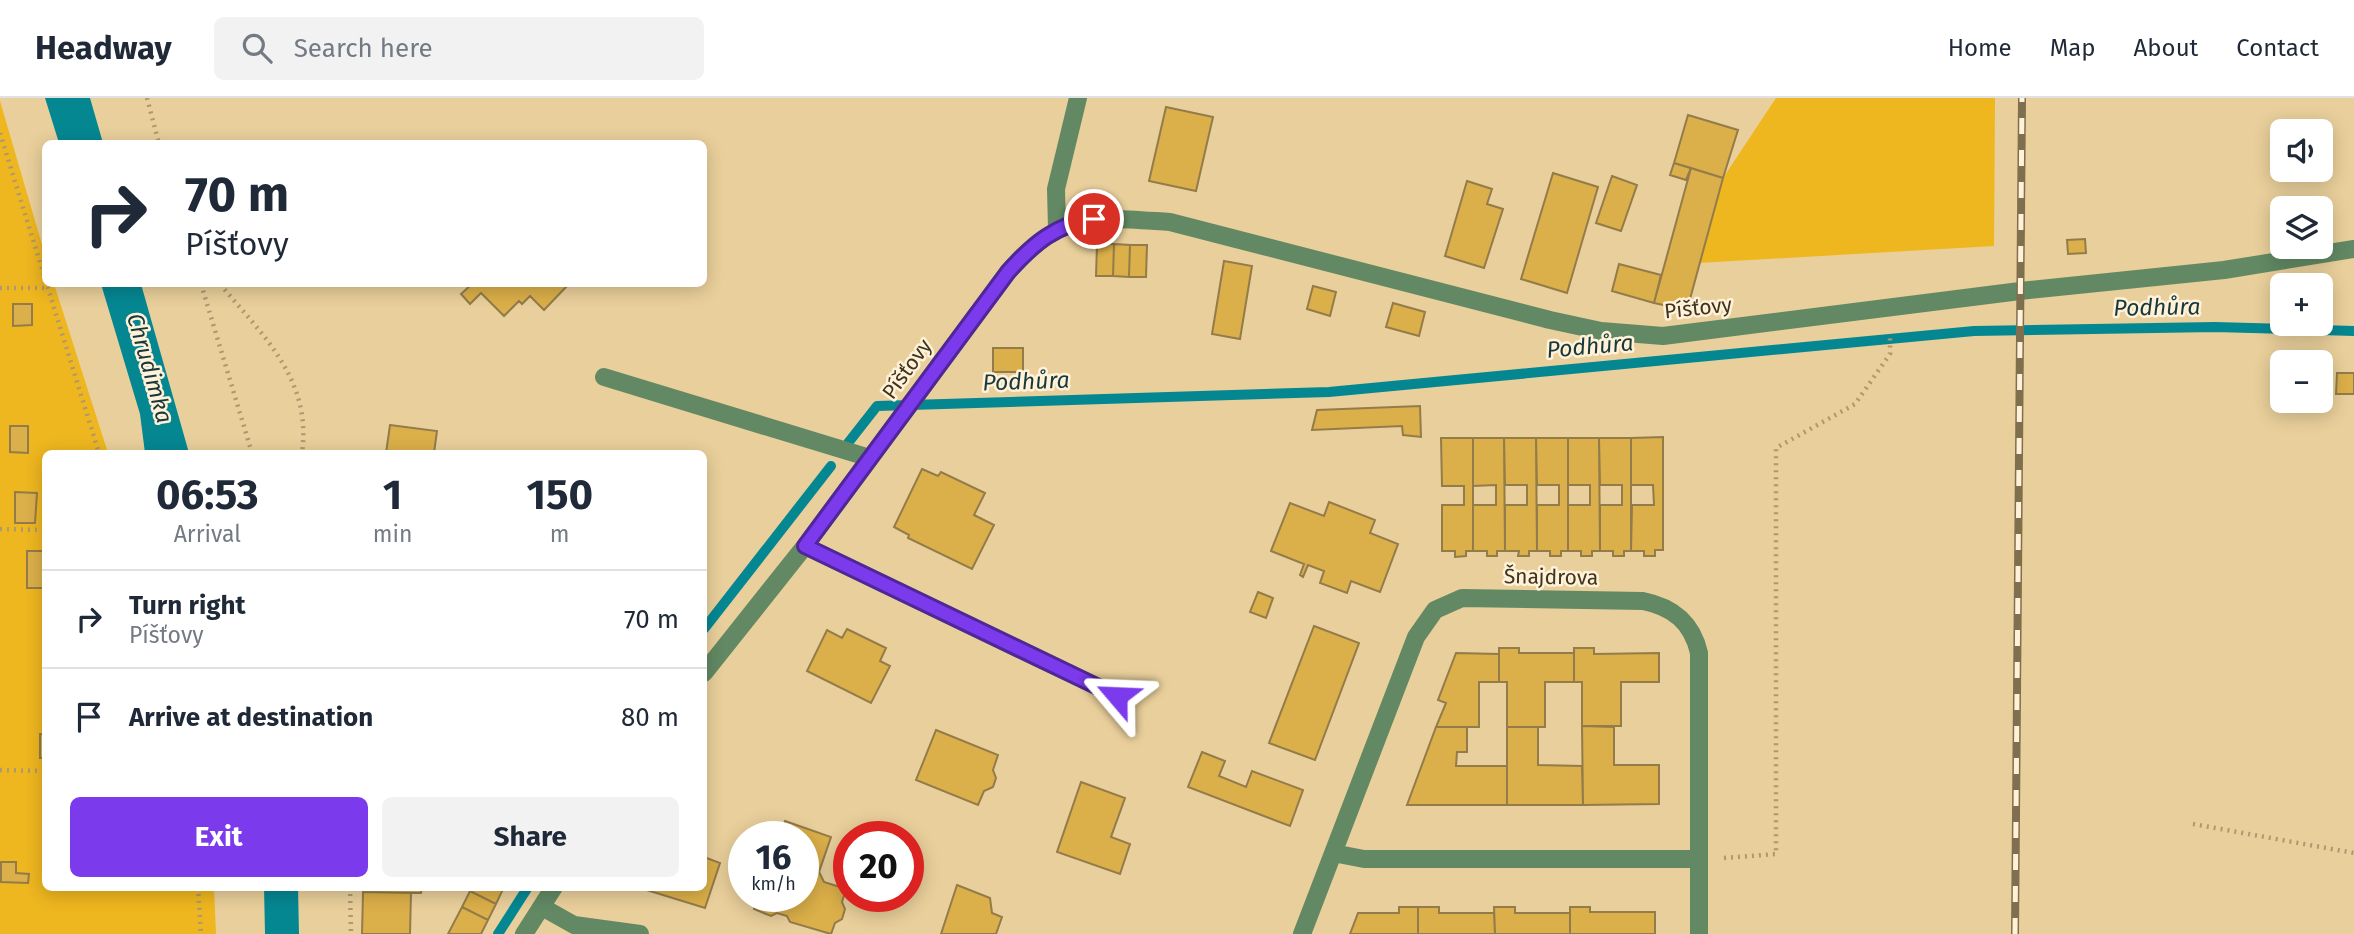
<!DOCTYPE html>
<meta charset="utf-8">
<style>
:root{--surface:#fff;--page:#f2f2f3;--text:#1f2937;--muted:#747a83;--line:#e0e1e3;--accent:#7c3aed}
body{margin:0;font-family:"Fira Sans",sans-serif;background:var(--page);color:var(--text);height:100vh;display:flex;flex-direction:column;font-size:26px;white-space:nowrap}
*{box-sizing:border-box;margin:0}
p{font-size:23px;color:var(--muted)}
.icon{flex:none;width:38px;height:38px;fill:none;stroke:currentColor;stroke-width:2;stroke-linecap:round;stroke-linejoin:round}
.map{position:relative;flex:1;overflow:hidden}
.sheet{position:absolute;left:42px;top:352px;width:665px;height:441px;display:flex;flex-direction:column;background:var(--surface);border-radius:10px;box-shadow:0 4px 18px #0003}
.sheet>*{flex:none}
.hud{position:absolute;left:42px;top:42px;width:665px;height:147px;border-radius:10px;box-shadow:0 4px 18px #0003;background:#fff;color:var(--text);overflow:hidden}
.tools{position:absolute;left:2270px;top:21px;display:grid;gap:14px}
.tools a{display:grid;place-items:center;width:63px;height:63px;border-radius:10px;background:var(--surface);box-shadow:0 4px 18px #0003;font-size:35px}
.speed{position:absolute;left:728px;top:723px;display:flex;gap:14px;font-size:35px;font-weight:700;text-align:center}
.speed>*{display:grid;place-content:center;width:91px;height:91px;border-radius:50%;background:var(--surface);box-shadow:0 4px 18px #0003;line-height:1}
.speed small{font-size:18px;font-weight:400}
.speed .limit{border:10px solid #d22;background:#fff;color:#111}
.pin{position:absolute;display:grid;place-items:center;width:60px;height:60px;color:#fff;margin:-30px;border:4px solid #fff;border-radius:50%;box-shadow:0 2px 7px #0007}
.me{position:absolute;width:77px;margin:-38px;rotate:296deg;stroke-linejoin:round;filter:drop-shadow(0 0 5px #0008)}
.turn{display:flex;align-items:center;gap:24px;height:147px;padding:0 28px;font-size:32px}
.turn .icon{width:91px;height:91px;stroke-width:2.5}
.turn b{display:block;font-size:49px;line-height:60px}
.eta{display:flex;justify-content:space-evenly;align-items:center;height:119px;text-align:center}
.eta b{font-size:42px;font-weight:700;line-height:49px}
.primary-button{display:flex;gap:14px;margin-top:auto;padding:14px 28px}
.primary-button a{flex:1;height:80px;border-radius:10px;background:var(--accent);color:#fff;font-size:28px;font-weight:700;line-height:80px;text-align:center}
.primary-button a+a{background:var(--page);color:var(--text)}
ul{padding:0;list-style:none}
li{display:flex;align-items:center;gap:21px;height:98px;padding:0 28px;border-top:2px solid var(--line)}
li div{flex:1}
li b{display:block;font-size:26px}
li em{font-style:normal}
header{display:flex;align-items:center;gap:42px;box-sizing:border-box;height:98px;padding:0 35px;background:var(--surface);border-bottom:2px solid var(--line)}
header strong{font-size:33px}
nav{display:flex;gap:38px;margin-inline-start:auto;font-size:24px}
.search{width:490px;height:63px;background:var(--page);display:flex;align-items:center;gap:18px;box-sizing:border-box;padding:0 24px;border-radius:10px;color:var(--muted);font-size:26px}
.map>svg:first-child{display:block}
</style>
<header>
<strong>Headway</strong>
<div class="search"><svg class="icon" aria-label="search" viewBox="0 0 24 24"><circle cx="10" cy="10" r="6"/><path d="M15 15l6 6"/></svg>Search here</div>
<nav><a>Home</a><a>Map</a><a>About</a><a>Contact</a></nav>
</header>
<div class="map">
<svg width="2354" height="836" viewBox="0 0 2354 836">
<rect width="100%" height="100%" fill="#e9cf9b"/>
<path fill="#eeb61f" d="M1776 0H1995L1994 148 1698 165 1723 80Z
M0 3 45 157 46 186H54L108 355H46V789H214L216 836H0Z"/>
<path fill="#058792" d="M45 0H90L103 45H59Z
M101 186H141L189 355H145L140 316Z
M264 789H298L299 836H265Z"/>
<g fill="none" stroke-linecap="round" stroke-linejoin="round">
<path stroke="#058792" stroke-width="10" d="M848 345 877 308 1329 294 1974 233 2215 229 2354 233
M704 531 831 368
M498 836 528 789"/>
</g>
<path fill="#dbaf49" stroke="#937c4a" stroke-width="2" d="M1166 9 1213 19 1196 93 1149 83Z
M1688 17 1738 32 1723 80 1674 65Z
M1674 65 1691 70 1686 82 1670 77Z
M1691 70 1723 80 1687 212 1654 205Z
M1553 75 1598 89 1567 195 1521 181Z
M1612 78 1637 87 1621 133 1596 125Z
M1467 83 1492 91 1487 106 1503 111 1484 170 1445 158Z
M2085 141 2086 155 2068 156 2067 142Z
M1097 146H1114L1113 178H1096Z
M1114 146 1130 147 1129 179 1113 178Z
M1130 147H1147L1146 179H1129Z
M1224 163 1252 168 1240 241 1212 236Z
M1619 166 1661 177 1654 205 1612 193Z
M472 186H562L566 189 544 212 530 198 522 206 519 203 504 218 481 195 470 206 461 196Z
M1313 188 1336 194 1330 218 1307 211Z
M1393 205 1425 214 1419 238 1386 229Z
M13 206H32V227L13 228Z
M993 250H1023V274H993Z
M2337 275H2354V296H2336Z
M1420 308 1421 339 1403 337 1402 328 1312 332 1317 312Z
M390 327 437 333 434 355H386Z
M10 328H28V355L10 354Z
M1663 339V452H1655V458H1644V453H1631L1632 407H1654L1653 387H1631V340Z
M1441 340H1473V453H1466V458L1455 459V453H1442V407H1464V388H1442Z
M1473 340H1504L1505 453H1497V458H1487V453H1473V407H1496V387L1473 388Z
M1504 340H1536L1537 453H1529V458H1518L1519 453H1505V407H1527V387H1505Z
M1536 340H1568V453H1561V458H1550V453H1537V407H1559V387H1537Z
M1568 340H1599L1600 453H1592V458H1581V453H1568V407H1590V387H1568Z
M1599 340H1631V453H1624V458H1613V453H1600V407H1622V387H1600Z
M922 371 938 378 941 374 985 395 974 417 994 427 972 471 908 440 909 437 894 429Z
M15 394 37 395 35 425H15Z
M1329 404 1375 422 1370 435 1398 446 1380 494 1351 483 1347 495 1320 485 1324 473 1308 467 1303 479 1300 477 1304 466 1271 453 1290 405 1324 418Z
M27 453H45V490H27Z
M1258 494 1273 500 1266 520 1250 514Z
M1314 528 1359 545 1315 662 1269 645Z
M847 531 886 550 880 563 890 568 871 605 807 573 827 532 842 540Z
M1499 550H1519V555H1574V584H1545V629H1507V584H1499Z
M1574 550H1594V556L1659 555V584H1621V628H1582V584H1574Z
M1456 555 1499 556V584H1479V629H1436L1446 605 1438 602Z
M1582 628 1614 629V667H1659V706L1583 707Z
M1436 629H1467V654H1457L1456 668H1507V707H1407Z
M1507 629H1538V667L1582 668 1583 707H1507Z
M936 632 998 657 993 672 996 680 993 689 984 693 978 707 916 682Z
M40 636H46V660H40Z
M1202 654 1225 663 1219 678 1246 689 1252 673 1303 692 1290 728 1188 689Z
M1081 684 1125 700 1111 739 1130 746 1120 776 1057 754Z
M785 723 831 739 819 774 824 784 846 791 842 804 845 811 842 821 835 825 831 836 790 824 787 818 777 815 771 818 754 811 759 798H803V738H780Z
M704 759 720 765 705 810 637 789H704Z
M1 764H16V775L29 776 28 785 1 784Z
M957 787 990 800 992 815 1002 819 996 836H941Z
M363 789H422L421 795 363 794Z
M472 789H504L496 806 470 793Z
M470 793 496 806 488 822 462 809Z
M363 794 411 795 410 836H362Z
M462 809 488 822 481 836H448Z
M1399 809H1418V836H1350L1358 815H1399Z
M1418 809H1439V815H1494L1495 836H1418Z
M1494 809H1515V815H1570V836H1495Z
M1570 809H1590V814H1655V836H1570Z"/>
<g fill="none" stroke-linecap="round" stroke-linejoin="round">
<path stroke="#ad986f" stroke-width="4.5" stroke-dasharray="2 5" stroke-linecap="butt" d="M147 0 159 46
M0 35 99 355
M201 186 252 355
M220 186C263 238 312 281 302 355
M0 190H46
M0 431 46 432
M0 672 46 673
M2193 726 2354 755
M1724 760 1776 756V350L1855 306 1890 256V236
M198 789 201 836
M350 789 351 836"/>
<path stroke="#628963" stroke-width="18" d="M1057 130 1056 91 1078 0
M604 279 870 360
M805 448 1117 598
M704 575 805 448 1008 174C1062 112 1094 119 1170 124L1550 222 1601 233 1663 238 2020 193 2224 172 2354 151
M1333 755 1364 761H1699V836
M542 809 574 827 640 836
M524 836 554 789
M1302 836 1416 539 1435 512 1462 500 1643 503C1673 509 1692 524 1699 555V761"/>
<defs>
<path id="rail" d="M2015 836 2022 0"/>
</defs>
<use href="#rail" stroke="#7f6f4e" stroke-width="8"/>
<use href="#rail" stroke="#fff2d8" stroke-width="5" stroke-dasharray="16" stroke-linecap="butt"/>
</g>
<g fill="none" stroke-linecap="round" stroke-linejoin="round">
<defs>
<path id="route" d="M1094 121C1056 126 1033 146 1008 174L805 448 1117 598"/>
</defs>
<use href="#route" stroke="#51269a" stroke-width="18"/>
<use href="#route" stroke="#7c3aed" stroke-width="12"/>
</g>
<g text-anchor="middle" dominant-baseline="central" stroke-width="5" stroke-linejoin="round" paint-order="stroke">
<g font-size="21" fill="#3e341f" stroke="#fff2d8">
<text transform="translate(1698 210) rotate(-6)">Píšťovy</text>
<text transform="translate(907 271) rotate(-54)">Píšťovy</text>
<text transform="translate(1551 479) rotate(1)">Šnajdrova</text>
</g>
<g font-size="23" font-style="italic" fill="#18383c" stroke="#fff2d8">
<text transform="translate(2157 209) rotate(-1)">Podhůra</text>
<text transform="translate(1590 248) rotate(-5)">Podhůra</text>
<text transform="translate(150 270) rotate(74)">Chrudimka</text>
<text transform="translate(1026 283) rotate(-2)">Podhůra</text>
</g>
</g>
</svg>
<div class="tools">
<a><svg class="icon" aria-label="sound" viewBox="0 0 24 24"><path d="M4 9h4l5-4v14l-5-4H4zM17 9q2 3 0 6"/></svg></a>
<a><svg class="icon" aria-label="layers" viewBox="0 0 24 24"><path d="M12 4l9 5-9 5-9-5zM3 14l9 5 9-5"/></svg></a>
<a>+</a>
<a>−</a>
</div>
<div class="speed"><div>16<small>km/h</small></div><div class="limit">20</div></div>
<div class="pin" style="left:1094px;top:121px;background:#d93025"><svg class="icon" aria-label="arrive" viewBox="0 0 24 24"><path d="M6 21V4h12l-3 4 3 4H6"/></svg></div>
<svg class="me" style="left:1117px;top:598px" viewBox="-20 -20 40 40"><path d="M0-17L14 15 0 8-14 15z" fill="#7c3aed" stroke="#fff" stroke-width="4"/></svg>
<div class="hud">
<div class="turn"><svg class="icon" aria-label="right" viewBox="0 0 24 24"><path d="M7 20v-9h11M14 6l5 5-5 5"/></svg><div><b>70 m</b>Píšťovy</div></div>
</div>
<section class="sheet">
<div class="eta">
<div><b>06:53</b><p>Arrival</p></div>
<div><b>1</b><p>min</p></div>
<div><b>150</b><p>m</p></div>
</div>
<ul>
<li><svg class="icon" aria-label="right" viewBox="0 0 24 24"><path d="M7 20v-9h11M14 6l5 5-5 5"/></svg><div><b>Turn right</b><p>Píšťovy</p></div><em>70 m</em></li>
<li><svg class="icon" aria-label="arrive" viewBox="0 0 24 24"><path d="M6 21V4h12l-3 4 3 4H6"/></svg><div><b>Arrive at destination</b></div><em>80 m</em></li>
</ul>
<div class="primary-button"><a>Exit</a><a>Share</a></div>
</section>
</div>
